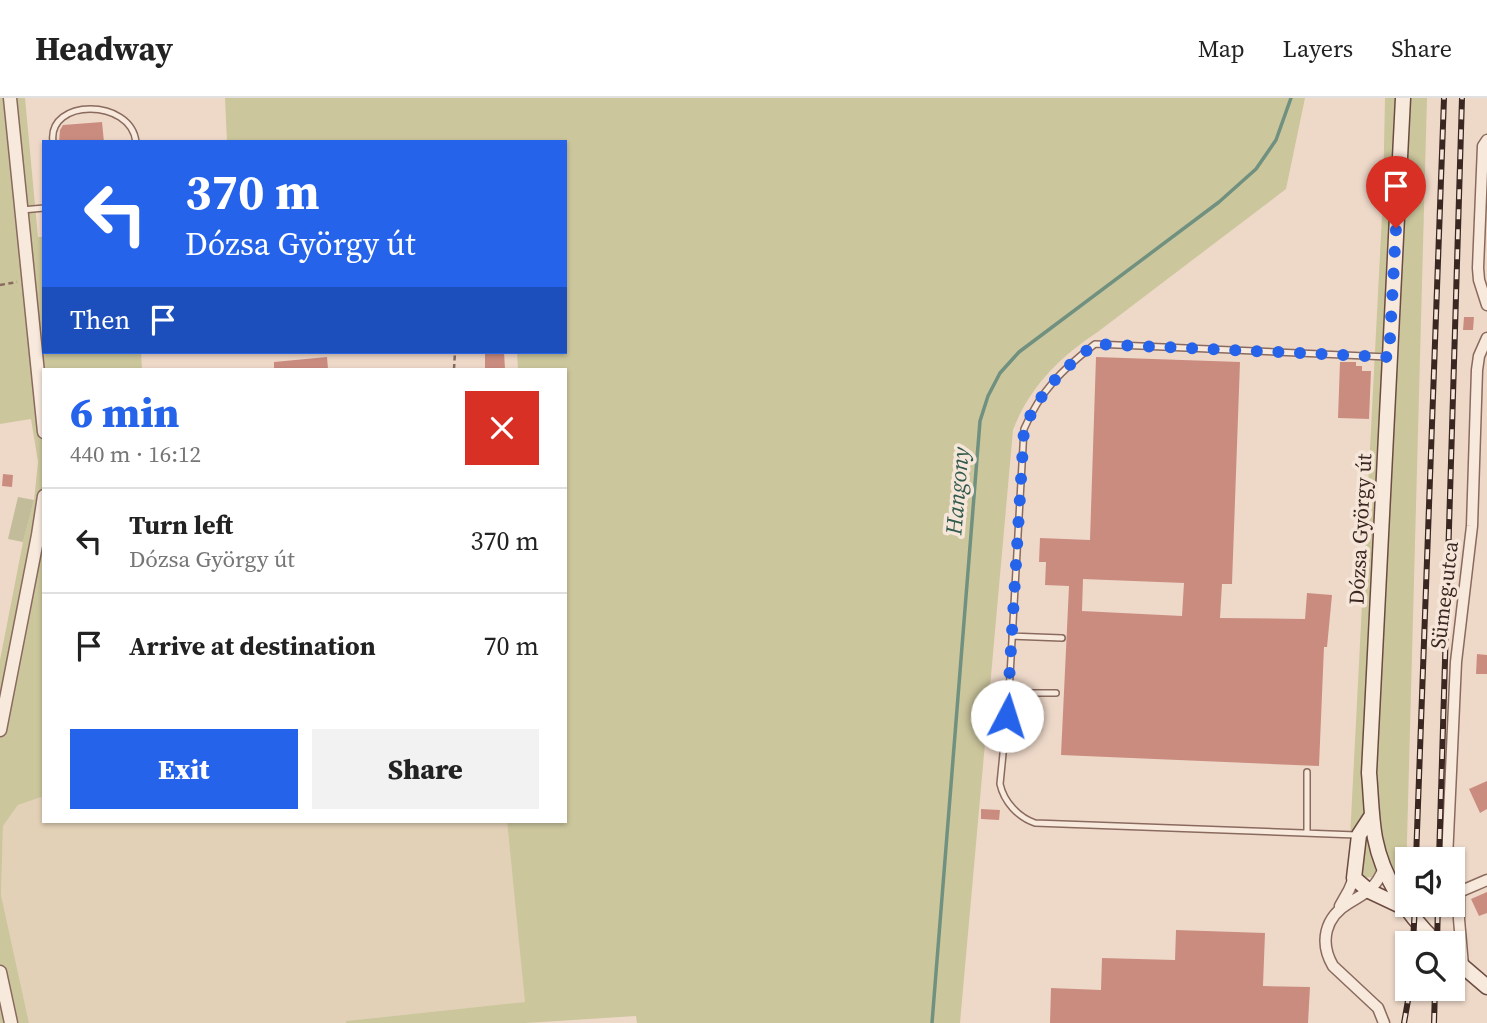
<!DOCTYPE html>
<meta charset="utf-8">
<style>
:root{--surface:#fff;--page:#f2f2f2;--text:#222;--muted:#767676;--line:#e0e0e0;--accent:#2563eb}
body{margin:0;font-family:"Source Serif 4",serif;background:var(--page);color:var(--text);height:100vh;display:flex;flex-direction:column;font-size:26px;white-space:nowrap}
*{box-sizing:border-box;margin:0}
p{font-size:23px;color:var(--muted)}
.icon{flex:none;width:38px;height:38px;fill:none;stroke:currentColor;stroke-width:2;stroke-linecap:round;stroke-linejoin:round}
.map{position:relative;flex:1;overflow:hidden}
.sheet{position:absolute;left:42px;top:270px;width:525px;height:455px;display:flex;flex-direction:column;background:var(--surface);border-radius:0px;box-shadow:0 2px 5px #0004}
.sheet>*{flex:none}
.banner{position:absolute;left:42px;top:42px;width:525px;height:214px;border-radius:0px;box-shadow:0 2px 5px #0004;background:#2563eb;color:#fff;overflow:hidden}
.tools{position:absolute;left:1395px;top:749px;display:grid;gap:14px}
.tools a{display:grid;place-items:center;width:70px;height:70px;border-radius:0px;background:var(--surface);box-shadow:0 2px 5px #0004;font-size:35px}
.pin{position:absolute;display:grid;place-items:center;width:60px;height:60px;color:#fff;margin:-72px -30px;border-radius:50% 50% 50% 0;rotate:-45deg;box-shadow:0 0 7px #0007}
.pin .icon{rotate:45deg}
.me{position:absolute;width:77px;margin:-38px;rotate:5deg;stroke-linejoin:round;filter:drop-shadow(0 0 5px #0008)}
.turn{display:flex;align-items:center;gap:24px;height:147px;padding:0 28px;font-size:32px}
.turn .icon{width:91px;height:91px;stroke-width:2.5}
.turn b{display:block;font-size:49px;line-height:60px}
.then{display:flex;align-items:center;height:66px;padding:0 28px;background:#0003;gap:14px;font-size:26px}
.round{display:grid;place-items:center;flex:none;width:74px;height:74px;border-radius:0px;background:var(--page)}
.summary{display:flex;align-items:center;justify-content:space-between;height:119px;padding:0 28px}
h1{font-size:42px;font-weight:800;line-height:52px;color:var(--accent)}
.cta{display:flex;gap:14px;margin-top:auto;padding:14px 28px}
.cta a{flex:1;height:80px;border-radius:0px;background:var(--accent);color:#fff;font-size:28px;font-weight:800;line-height:80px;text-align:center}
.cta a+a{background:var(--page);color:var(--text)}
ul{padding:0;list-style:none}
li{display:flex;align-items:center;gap:21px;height:105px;padding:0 28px;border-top:2px solid var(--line)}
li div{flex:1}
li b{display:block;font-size:26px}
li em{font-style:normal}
header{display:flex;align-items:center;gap:42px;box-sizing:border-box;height:98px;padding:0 35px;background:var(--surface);border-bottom:2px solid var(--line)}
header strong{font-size:33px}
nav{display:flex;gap:38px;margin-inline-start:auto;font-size:24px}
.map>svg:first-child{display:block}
</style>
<header>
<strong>Headway</strong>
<nav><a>Map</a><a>Layers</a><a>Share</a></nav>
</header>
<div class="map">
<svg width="1487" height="925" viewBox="0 0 1487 925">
<rect width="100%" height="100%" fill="#eed9c9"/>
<path fill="#e3d1b7" d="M41 698H44V723H507L526 904 346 923V925H29L1 797 3 728 18 707Z"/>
<path fill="#ccc69d" d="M0 0H25L38 139H44V254H141L142 271H44V698L18 707 3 728 1 797 29 925H0V562L23 444 34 402 38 364 31 321 0 326Z
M225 0H1305L1286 91 1099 233C1060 259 1030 288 1013 332L960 925H637L636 918 526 925H346V923L525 904 507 723H565V271H518L517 254H565V44H227Z
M1385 0H1427L1406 780 1348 779 1383 98Z"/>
<path fill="#c2bc9b" d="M18 399 34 402 23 444 8 441Z"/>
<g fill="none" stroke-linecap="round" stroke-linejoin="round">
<path stroke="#709180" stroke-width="3.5" d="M932 925 980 323 988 298 1000 275 1019 254 1219 104 1256 71 1276 42 1291 0"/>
</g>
<path fill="#cb8c80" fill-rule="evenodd" d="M102 24 104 44H59L60 32 63 27Z
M1464 219H1474L1473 232H1463Z
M485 254H504L505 271H485Z
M327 259 328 271H274V264Z
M1096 259 1240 264 1232 486H1222L1220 520 1305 521 1307 495 1332 497 1327 549H1324L1319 668 1061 657 1069 488 1045 487 1046 464H1039L1040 440 1090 442ZM1083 481 1184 485 1182 518 1082 513Z
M1340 264H1356V268H1362V273H1371L1369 321 1338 320Z
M3 376 13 377 12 389 2 388Z
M1477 556 1487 557V576H1476Z
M1015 610H1029L1028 627 1032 632 1033 639 1030 644 1024 648 1017 646 1013 640Z
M1487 683V711L1480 715 1469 691Z
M981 711 1000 712 999 722 981 721Z
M1487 794V815L1479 818 1471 801Z
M1176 832 1265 835 1263 888 1310 889 1308 925H1050L1051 890 1101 892 1102 860 1175 862Z"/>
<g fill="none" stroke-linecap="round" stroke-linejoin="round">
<defs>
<path id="service" d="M53 44C47 0 131 0 136 44
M22 112 44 110
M1012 538 1062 540
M1009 595H1056
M1307 735V674
M1356 737 1035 725C1018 719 1004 704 1000 686L1009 595 1024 331C1041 292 1062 272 1095 246L1388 259"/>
<path id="minor" d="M1487 42 1483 48 1478 170 1479 182 1487 207
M1447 761 1456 564 1472 428 1477 272 1479 258 1487 240
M1384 770C1381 777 1378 784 1372 789 1366 796 1356 800 1349 805 1325 819 1319 844 1333 868L1378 910 1384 925
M1452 790 1459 794V821L1463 868
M1459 794 1487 782
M1340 808 1349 792 1354 780"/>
<path id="tertiary" d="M10 0 44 334
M0 632 38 437 44 398
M0 874 11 925"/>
<path id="secondary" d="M1403 0 1369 675C1371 696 1371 718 1375 740 1383 781 1407 816 1437 845
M1372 717 1359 737 1354 780 1369 793 1403 809
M1452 859 1487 889"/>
</defs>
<use href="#service" stroke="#8a6a5e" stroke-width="8"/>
<use href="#minor" stroke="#8a6a5e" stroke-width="13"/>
<use href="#tertiary" stroke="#8a6a5e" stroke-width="15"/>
<use href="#secondary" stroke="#6c4b41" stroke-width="17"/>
<path stroke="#8a6a5e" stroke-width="2.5" stroke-dasharray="5 3.5" stroke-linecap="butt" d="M0 187 17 184
M454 271 455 254"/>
<use href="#service" stroke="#f8e9dd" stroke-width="5"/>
<use href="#minor" stroke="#f8e9dd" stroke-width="10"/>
<use href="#tertiary" stroke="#f8e9dd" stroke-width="12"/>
<use href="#secondary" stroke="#f8e9dd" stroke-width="14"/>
<defs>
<path id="rail" d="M1416 761 1444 0
M1439 761 1462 0
M1413 845 1415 807
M1437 845 1438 807
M1404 925 1410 891
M1434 925 1435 891"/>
</defs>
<use href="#rail" stroke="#3b2721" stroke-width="6"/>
<use href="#rail" stroke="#f5e6d9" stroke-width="3.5" stroke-dasharray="10" stroke-linecap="butt"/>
</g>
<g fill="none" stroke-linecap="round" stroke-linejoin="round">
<path stroke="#2563eb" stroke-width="12" stroke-dasharray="0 21.6" d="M1007 618 1024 331C1041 292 1062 272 1095 246L1389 259 1396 130"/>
</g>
<g text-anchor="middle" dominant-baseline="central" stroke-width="7" stroke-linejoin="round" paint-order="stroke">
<g font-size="21" fill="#3b2721" stroke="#f5e6d9">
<text transform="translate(1360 431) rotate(-87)">Dózsa György út</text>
<text transform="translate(1444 497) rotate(-83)">Sümeg utca</text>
</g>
<g font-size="23" font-style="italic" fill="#315a4d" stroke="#f5e6d9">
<text transform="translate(957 393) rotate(-85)">Hangony</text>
</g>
</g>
</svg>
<div class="tools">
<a><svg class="icon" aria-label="sound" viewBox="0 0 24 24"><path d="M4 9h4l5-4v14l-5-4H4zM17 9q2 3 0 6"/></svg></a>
<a><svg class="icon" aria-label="search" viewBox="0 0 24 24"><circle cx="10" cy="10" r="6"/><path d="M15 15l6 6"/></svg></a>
</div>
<div class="pin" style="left:1396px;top:130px;background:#d93025"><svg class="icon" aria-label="arrive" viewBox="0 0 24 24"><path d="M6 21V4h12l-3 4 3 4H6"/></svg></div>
<svg class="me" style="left:1007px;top:618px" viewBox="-20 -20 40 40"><circle r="19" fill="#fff"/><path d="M0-13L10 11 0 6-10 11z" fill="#2563eb"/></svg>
<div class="banner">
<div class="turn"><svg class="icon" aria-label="left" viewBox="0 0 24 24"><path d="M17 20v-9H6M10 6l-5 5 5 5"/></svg><div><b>370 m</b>Dózsa György út</div></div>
<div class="then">Then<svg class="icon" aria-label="arrive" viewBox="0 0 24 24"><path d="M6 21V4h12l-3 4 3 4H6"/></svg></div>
</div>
<section class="sheet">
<div class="summary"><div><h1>6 min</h1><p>440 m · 16:12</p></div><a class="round" style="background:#d93025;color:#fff"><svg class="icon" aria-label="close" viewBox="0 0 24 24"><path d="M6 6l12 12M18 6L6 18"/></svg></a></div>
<ul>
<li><svg class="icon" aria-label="left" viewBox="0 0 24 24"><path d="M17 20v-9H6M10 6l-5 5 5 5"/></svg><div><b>Turn left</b><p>Dózsa György út</p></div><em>370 m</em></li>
<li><svg class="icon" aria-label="arrive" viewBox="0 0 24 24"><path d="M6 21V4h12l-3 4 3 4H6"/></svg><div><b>Arrive at destination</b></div><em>70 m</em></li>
</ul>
<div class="cta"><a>Exit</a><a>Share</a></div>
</section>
</div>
